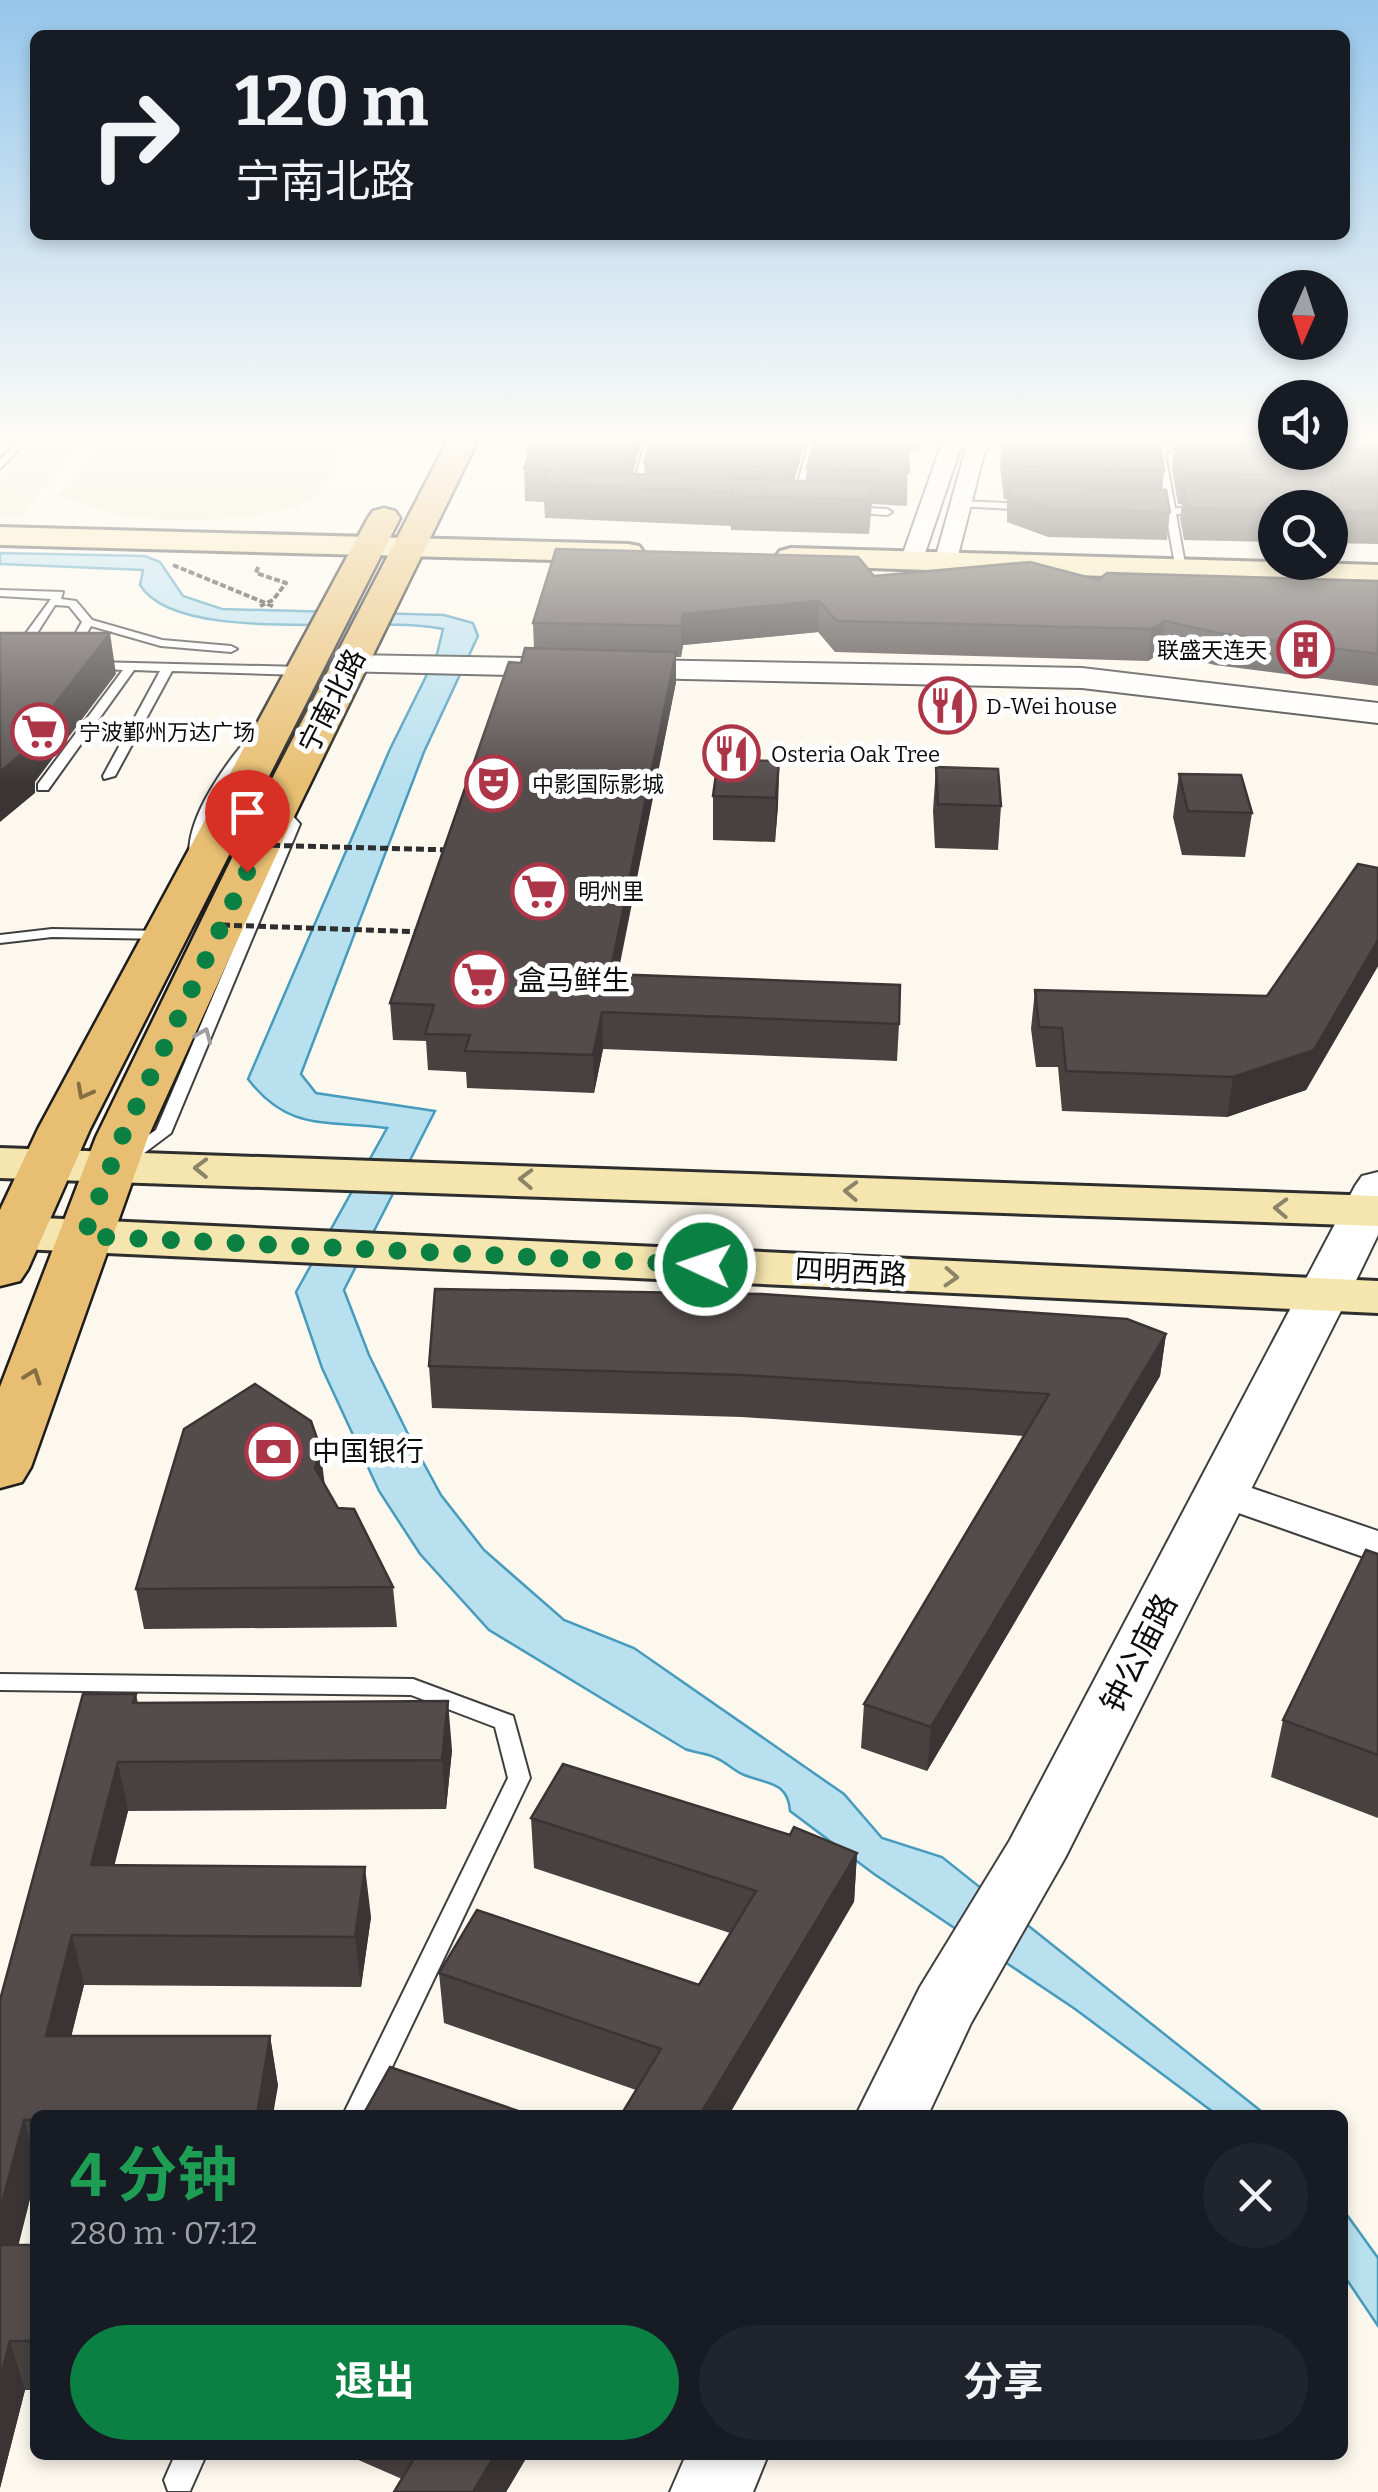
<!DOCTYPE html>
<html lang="zh">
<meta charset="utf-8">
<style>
:root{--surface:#171b24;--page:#20242c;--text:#f1f3f6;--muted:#9ea1a6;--accent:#0b8043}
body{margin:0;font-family:Bitter,"Noto Sans SC",serif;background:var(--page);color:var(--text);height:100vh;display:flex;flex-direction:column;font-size:38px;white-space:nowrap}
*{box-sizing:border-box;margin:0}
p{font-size:32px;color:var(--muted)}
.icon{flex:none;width:55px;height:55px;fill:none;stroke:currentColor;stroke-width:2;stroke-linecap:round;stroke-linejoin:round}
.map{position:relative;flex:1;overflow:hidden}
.panel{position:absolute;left:30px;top:2110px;width:1318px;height:350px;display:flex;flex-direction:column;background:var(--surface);border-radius:15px;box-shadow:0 5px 15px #0003}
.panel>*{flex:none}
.top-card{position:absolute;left:30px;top:30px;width:1320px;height:210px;border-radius:15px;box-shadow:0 5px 15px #0003;background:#171b24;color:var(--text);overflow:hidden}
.needle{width:65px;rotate:183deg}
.fabs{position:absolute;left:1258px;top:270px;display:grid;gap:20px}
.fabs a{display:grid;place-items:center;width:90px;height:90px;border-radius:50%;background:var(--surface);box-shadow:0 5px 15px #0003;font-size:50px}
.pin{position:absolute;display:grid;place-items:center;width:85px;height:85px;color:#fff;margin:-102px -42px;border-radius:50% 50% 50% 0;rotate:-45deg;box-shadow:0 0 10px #0007}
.pin .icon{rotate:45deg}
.me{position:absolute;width:110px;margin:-55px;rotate:273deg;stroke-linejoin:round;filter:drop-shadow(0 0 8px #0008)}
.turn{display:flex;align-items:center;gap:35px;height:210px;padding:0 40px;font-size:45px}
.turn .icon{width:130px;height:130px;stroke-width:2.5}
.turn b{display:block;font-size:70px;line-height:85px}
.round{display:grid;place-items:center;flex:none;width:105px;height:105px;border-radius:52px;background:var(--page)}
.overview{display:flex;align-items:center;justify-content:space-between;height:170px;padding:0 40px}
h1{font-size:60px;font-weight:700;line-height:75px;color:#1e9e55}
.primary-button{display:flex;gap:20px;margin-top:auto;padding:20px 40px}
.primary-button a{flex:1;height:115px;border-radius:60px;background:var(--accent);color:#fff;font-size:40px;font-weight:700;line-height:115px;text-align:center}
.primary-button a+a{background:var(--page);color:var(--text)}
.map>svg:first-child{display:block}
</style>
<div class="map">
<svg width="1378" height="2492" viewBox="0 0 1378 2492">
<rect width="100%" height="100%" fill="#fdf8ed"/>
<path fill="#e4eccc" d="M37 436H88L45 489 13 488 41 491 21 516H0V479Z
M106 436H351C342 454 333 476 321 491 294 524 163 522 123 516 99 512 80 498 56 497Z"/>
<path fill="#b8e0ef" stroke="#479bbd" stroke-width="2.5" d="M0 553 145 556 160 562 183 596 222 609 444 615 473 623 478 636 424 752 301 1074 316 1093 435 1111 344 1290 369 1355 409 1436 441 1495 484 1550 564 1620 634 1648 844 1794 882 1838 942 1857 1266 2115H1217L1075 2009 874 1874 790 1811C788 1781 766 1784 744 1775 734 1771 726 1762 716 1758 707 1753 695 1753 685 1749L489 1630 420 1554 379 1491 322 1368 296 1292 387 1128C327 1120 288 1132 248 1079L390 749 437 654 443 629C373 614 178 647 140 585L143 570 0 564Z
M1342 2208 1378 2258V2326L1343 2274Z"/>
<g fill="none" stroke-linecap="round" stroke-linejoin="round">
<defs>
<path id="service" d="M21 436H31L0 469V460Z
M647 436H657L641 494 636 497 631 494Z
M811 436H821L802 503 797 506 792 503Z
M1197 436 1200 437V441L1177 444 1165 454 1175 508 1205 509 1210 512 1205 515 1176 514 1186 570 1181 573 1176 570 1166 514 1146 513 1141 510 1146 507 1165 508 1157 451 1171 440Z
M961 501 1030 504 1035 507 1030 510 957 506V502Z
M847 507 887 509 892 512 887 515 843 512V508Z
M0 590 63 592 61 599 76 601 92 620 162 640 231 646 237 649 231 652 161 646 91 626 76 652 72 653 66 650 82 622 69 606 55 605 32 641 0 643V637L24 636 51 599 0 596Z
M94 662 301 667 307 671 301 675 172 671 115 776 104 779 103 776 160 671 134 670 48 790H38V784L123 670 90 668V664Z
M259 726 269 729C237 767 208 806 202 857L195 861 190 860C183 819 231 755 259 726Z
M278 804 283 805 300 824 171 1133 135 1160H123L121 1156 123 1152 156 1130 286 825 271 808Z
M52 929 166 931 173 935 166 939 52 937 0 943V935Z
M0 1674 413 1679 513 1716 530 1778 369 2115H343L508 1778 495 1727 411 1695 0 1690Z
M175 2455H206L190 2491H168L164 2480Z"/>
<path id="minor" d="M953 436H1001L985 450 956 563 945 570 934 563 967 445 959 452 922 562 919 567H903L900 562 940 449Z
M1222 1478 1378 1531V1562L1207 1502 1201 1492 1207 1482Z"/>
<path id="tertiary" d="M349 655 1082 668 1378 703V723L1082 688 338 671 333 664 338 657Z
M1378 1172V1235L1349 1295 1065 1858 971 2023 928 2115H856L920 1987 1010 1840 1355 1186 1362 1176Z
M686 2455H768L753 2492H670Z"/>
<path id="secondary" d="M0 527 628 544 639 546 644 553 639 560 628 562 0 545Z
M791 548 1378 565V585L780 565 775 558 780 551Z
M0 1148 1378 1196V1226L0 1178Z
M0 1216 1378 1281V1313L0 1248Z"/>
<path id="primary" d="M450 436H480L289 827 148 1137 31 1467 22 1482 0 1488V1387L96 1137 247 827Z
M384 508 395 511 400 518 90 1129 28 1269 20 1281 0 1286V1210L38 1129 368 518 373 511Z"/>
</defs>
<use href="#service" stroke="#3f3f3f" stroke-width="4"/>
<use href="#minor" stroke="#3f3f3f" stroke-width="4"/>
<use href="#tertiary" stroke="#3f3f3f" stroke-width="4"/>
<use href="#secondary" stroke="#2e2e2e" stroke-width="6"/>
<use href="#primary" stroke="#1d1d1d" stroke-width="5"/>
<path stroke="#2e2e2e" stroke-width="4" stroke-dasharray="6 2.5" stroke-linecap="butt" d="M173 565 275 607
M258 567 256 573 286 583 273 600 260 606"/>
<use href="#service" fill="#fff" fill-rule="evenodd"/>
<use href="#minor" fill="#fff" fill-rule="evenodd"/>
<use href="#tertiary" fill="#fff" fill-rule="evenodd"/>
<use href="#secondary" fill="#f5e6b0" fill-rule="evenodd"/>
<use href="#primary" fill="#e8bf72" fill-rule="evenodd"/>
<path stroke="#2e2e2e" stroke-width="5" stroke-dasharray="8 4" stroke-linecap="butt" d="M260 845 451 850
M222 925 423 932"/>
</g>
<path fill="#474140" d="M528 436H643L633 474 645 475 644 462 652 436H807L794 481H806L807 468 816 436H918V451H908L907 506 872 504 869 534 731 530V526L545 518 544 502 525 501 524 468 527 459 526 440Z
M1002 436H1378V544L1330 543V508H1275V542L1184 540 1180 518 1182 504H1178L1172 469 1175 439 1169 442 1160 440 1164 471 1162 490 1170 512 1167 540 1048 537 1007 522V499H1004L1000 466Z
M874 576 1098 580 1378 581V686L1215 665 1162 652 1148 661 835 652 818 632 683 645 681 657H676V682L618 974 899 1024 897 1061 603 1049 594 1093 467 1088 466 1072 428 1070 426 1041 393 1040 390 1003 521 663 534 649 533 623Z
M779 761 778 805 775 842 713 840V796Z
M936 767 1001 806 998 850 935 848 933 811Z
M1179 774 1252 813 1245 857 1182 855 1173 817Z
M1378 868V966L1306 1090 1227 1117 1062 1111 1058 1067H1036L1031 1029 1035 990 1267 996Z
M1166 1334 1160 1376 927 1771 861 1748 864 1704 1025 1436 742 1417 432 1408 429 1366Z
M320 1447 324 1485 338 1508 393 1587 397 1627 144 1629 136 1589Z
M1378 1554V1818L1271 1777 1283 1720Z
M136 1694 138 1703 452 1750 446 1809 128 1811 114 1865 371 1917 361 1987 84 1985 71 2036H270L278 2086 35 2115V2179L18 2245H35V2390H25L0 2488V2000Z
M531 1818 790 1835 857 1853 854 1902 636 2090 444 2023 439 1973 699 1985 730 1933 534 1868Z
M347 2455H528L506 2492H394L402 2479Z"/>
<path fill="#3a3534" d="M634 436H643L629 487H627V461Z
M798 436H807L788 501 789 468Z
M569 459 570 485 560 465Z
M819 601 818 632 683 645 681 657V626L683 614Z
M1165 621 1162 652 1148 661 1152 629Z
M110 633 116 674 35 782V793L0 822V772Z
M676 652V682L610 1010V974Z
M779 761 778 805 775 842 776 798Z
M1378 940V966L1306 1090 1227 1117 1233 1077Z
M602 1012 603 1049 594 1093 593 1055Z
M1166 1334 1160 1376 927 1771 931 1727Z
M320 1447 325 1486 315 1468Z
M448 1701 452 1750 446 1809 442 1760Z
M118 1762 128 1811 102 1915 91 1865Z
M857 1853 854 1902 729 2115H700Z
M365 1867 371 1917 361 1987 355 1937Z
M72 1935 84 1985 59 2086 46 2036Z
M270 2036 278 2086 273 2115H257Z
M24 2120 35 2162V2179L6 2295 0 2275V2210Z
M10 2341 25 2390 0 2488V2378Z
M495 2455H528L506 2492H473Z"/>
<path fill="#534c4a" stroke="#3a3534" stroke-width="2.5" d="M528 436H634L627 461 569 459 560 465 565 471 873 484 871 500 732 496 733 492 544 484 550 469 524 468 534 440H526Z
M652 436H798L789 468 644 462Z
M816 436H907L909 472 807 468Z
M1002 436 1159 437 1164 471 1007 466Z
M1181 436H1275V452H1330V436H1348L1378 442V479L1335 477 1331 481 1335 491H1378V512L1330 511V508H1275V510L1188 508 1184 487 1279 490 1283 480 1280 476 1182 474 1175 439H1180Z
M1008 485 1166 490 1170 512 1051 509 1010 494Z
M556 549 858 557 874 576 1030 562 1098 580 1107 573 1378 581V654L1219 633 1165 621 1152 629 837 621 819 601 683 614 681 626 533 623Z
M0 633H110L28 739V749L0 772Z
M525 648 676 652 610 974 900 985 899 1024 602 1012 593 1055 465 1051 470 1035 425 1034 434 1005 390 1003 509 662 521 663Z
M718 760 779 761 776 798 713 796Z
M936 767 998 769 1001 806 938 804Z
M1179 774 1241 775 1252 813 1188 811Z
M1358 864 1378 868V940L1314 1050 1233 1077 1066 1071 1062 1028 1039 1027 1035 990 1267 996Z
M435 1289 761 1294 1127 1319 1166 1334 931 1727 864 1704 1049 1394 743 1375 429 1366Z
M255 1384 311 1421 320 1447 315 1468 338 1508 354 1509 393 1587 136 1589 184 1429Z
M1366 1550 1378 1554V1755L1283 1720Z
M83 1694H136L133 1703 448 1701 442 1760 118 1762 91 1865 365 1867 355 1937 72 1935 46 2036H270L257 2115H35V2120H24L0 2210V2000Z
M563 1764 790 1835 794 1827 857 1853 700 2115H621L661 2049 439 1973 477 1910 699 1985 756 1891 531 1818Z
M390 2067 530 2115H363Z
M0 2245H35V2341H10L0 2378Z
M416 2455H495L473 2492H394Z"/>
<defs><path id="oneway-chevron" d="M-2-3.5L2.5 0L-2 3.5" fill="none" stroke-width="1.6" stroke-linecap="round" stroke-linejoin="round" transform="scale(2.5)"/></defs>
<use stroke="#9e9e9e" href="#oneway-chevron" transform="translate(204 1035) rotate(-67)"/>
<g stroke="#856e44">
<use href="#oneway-chevron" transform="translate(84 1092) rotate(118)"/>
<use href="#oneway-chevron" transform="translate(33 1376) rotate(-70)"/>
</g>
<g stroke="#8c8466">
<use href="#oneway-chevron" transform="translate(201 1168) rotate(-179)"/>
<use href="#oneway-chevron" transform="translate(526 1179) rotate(-178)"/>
<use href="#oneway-chevron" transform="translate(851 1191) rotate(-178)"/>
<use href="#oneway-chevron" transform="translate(1281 1208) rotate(-178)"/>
<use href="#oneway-chevron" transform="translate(951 1277) rotate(3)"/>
</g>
<linearGradient id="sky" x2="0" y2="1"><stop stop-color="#95c6eb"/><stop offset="0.56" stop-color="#fefcf7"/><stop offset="1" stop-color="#fefcf7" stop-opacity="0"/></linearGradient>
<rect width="1378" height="785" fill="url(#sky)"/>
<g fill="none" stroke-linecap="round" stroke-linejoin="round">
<path stroke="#0b8043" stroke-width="18" stroke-dasharray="0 32.4" d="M247 872 122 1137 84 1236 705 1265"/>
</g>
<defs>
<symbol id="building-ring" viewBox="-11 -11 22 22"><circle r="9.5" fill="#fff" stroke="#ac3547" stroke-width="1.5"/><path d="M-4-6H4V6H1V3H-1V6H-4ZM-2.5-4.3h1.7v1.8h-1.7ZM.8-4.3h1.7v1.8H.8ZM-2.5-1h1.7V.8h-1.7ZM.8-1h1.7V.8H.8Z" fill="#ac3547"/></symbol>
<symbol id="restaurant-ring" viewBox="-11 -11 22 22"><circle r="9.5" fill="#fff" stroke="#ac3547" stroke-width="1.5"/><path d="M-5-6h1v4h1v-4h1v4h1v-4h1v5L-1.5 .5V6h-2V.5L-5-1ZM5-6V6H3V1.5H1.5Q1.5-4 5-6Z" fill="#ac3547"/></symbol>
<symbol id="supermarket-ring" viewBox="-11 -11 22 22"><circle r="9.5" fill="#fff" stroke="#ac3547" stroke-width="1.5"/><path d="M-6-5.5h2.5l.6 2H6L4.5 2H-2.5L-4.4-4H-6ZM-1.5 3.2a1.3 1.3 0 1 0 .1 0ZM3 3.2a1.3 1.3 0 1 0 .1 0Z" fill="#ac3547"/></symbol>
<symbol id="theatre-ring" viewBox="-11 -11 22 22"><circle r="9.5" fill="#fff" stroke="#ac3547" stroke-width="1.5"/><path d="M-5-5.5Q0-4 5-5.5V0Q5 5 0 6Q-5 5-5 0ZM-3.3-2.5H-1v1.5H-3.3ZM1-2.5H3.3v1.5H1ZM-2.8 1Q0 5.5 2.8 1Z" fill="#ac3547"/></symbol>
<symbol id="bank-ring" viewBox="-11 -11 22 22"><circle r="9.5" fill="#fff" stroke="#ac3547" stroke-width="1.5"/><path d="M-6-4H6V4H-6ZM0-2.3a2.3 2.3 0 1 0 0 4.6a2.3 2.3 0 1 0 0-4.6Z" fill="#ac3547"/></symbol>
</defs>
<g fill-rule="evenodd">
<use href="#building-ring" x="1274" y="618" width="63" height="63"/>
<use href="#restaurant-ring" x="916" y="674" width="63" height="63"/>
<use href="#supermarket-ring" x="8" y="700" width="63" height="63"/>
<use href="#restaurant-ring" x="700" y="722" width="63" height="63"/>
<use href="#theatre-ring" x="462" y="752" width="63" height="63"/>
<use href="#supermarket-ring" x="508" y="860" width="63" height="63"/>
<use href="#supermarket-ring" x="448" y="948" width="63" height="63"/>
<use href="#bank-ring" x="242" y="1420" width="63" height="63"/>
</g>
<g text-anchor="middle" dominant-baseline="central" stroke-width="10" stroke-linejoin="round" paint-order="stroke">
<g font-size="22" fill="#0c0c0c" stroke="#fff" text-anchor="start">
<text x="1267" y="650" text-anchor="end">联盛天连天</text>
<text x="986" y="706">D-Wei house</text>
<text x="79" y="732">宁波鄞州万达广场</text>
<text x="771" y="754">Osteria Oak Tree</text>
<text x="532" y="784">中影国际影城</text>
<text x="578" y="891">明州里</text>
</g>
<g font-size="28" fill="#0c0c0c" stroke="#fff">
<text transform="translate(332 701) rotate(-63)">宁南北路</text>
<text transform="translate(851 1272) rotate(3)">四明西路</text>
</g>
<g font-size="28" fill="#0c0c0c" stroke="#fff" text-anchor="start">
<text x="518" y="980">盒马鲜生</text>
<text x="312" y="1451">中国银行</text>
</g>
<g font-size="32" fill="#0c0c0c" stroke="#fff">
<text transform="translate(1139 1653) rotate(-63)">钟公庙路</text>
</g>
</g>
</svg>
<div class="fabs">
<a><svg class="needle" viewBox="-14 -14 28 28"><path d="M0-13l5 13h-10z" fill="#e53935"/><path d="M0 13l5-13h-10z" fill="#9ea1a6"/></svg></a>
<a><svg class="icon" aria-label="sound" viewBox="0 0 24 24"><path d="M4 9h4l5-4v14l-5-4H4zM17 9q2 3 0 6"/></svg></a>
<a><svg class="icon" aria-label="search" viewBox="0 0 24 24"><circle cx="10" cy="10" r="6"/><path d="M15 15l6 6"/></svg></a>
</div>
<div class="pin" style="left:247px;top:872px;background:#d93025"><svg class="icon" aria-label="arrive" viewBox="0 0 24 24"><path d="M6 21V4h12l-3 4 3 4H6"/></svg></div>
<svg class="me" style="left:705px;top:1265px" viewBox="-20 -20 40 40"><circle r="17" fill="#0b8043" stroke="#fff" stroke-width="3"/><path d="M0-11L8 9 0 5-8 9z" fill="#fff"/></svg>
<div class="top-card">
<div class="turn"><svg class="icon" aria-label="right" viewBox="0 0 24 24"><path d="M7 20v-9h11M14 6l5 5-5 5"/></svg><div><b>120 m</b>宁南北路</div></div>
</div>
<section class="panel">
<div class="overview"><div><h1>4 分钟</h1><p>280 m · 07:12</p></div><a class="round"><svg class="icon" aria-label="close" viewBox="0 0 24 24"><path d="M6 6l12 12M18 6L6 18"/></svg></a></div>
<div class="primary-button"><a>退出</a><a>分享</a></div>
</section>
</div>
